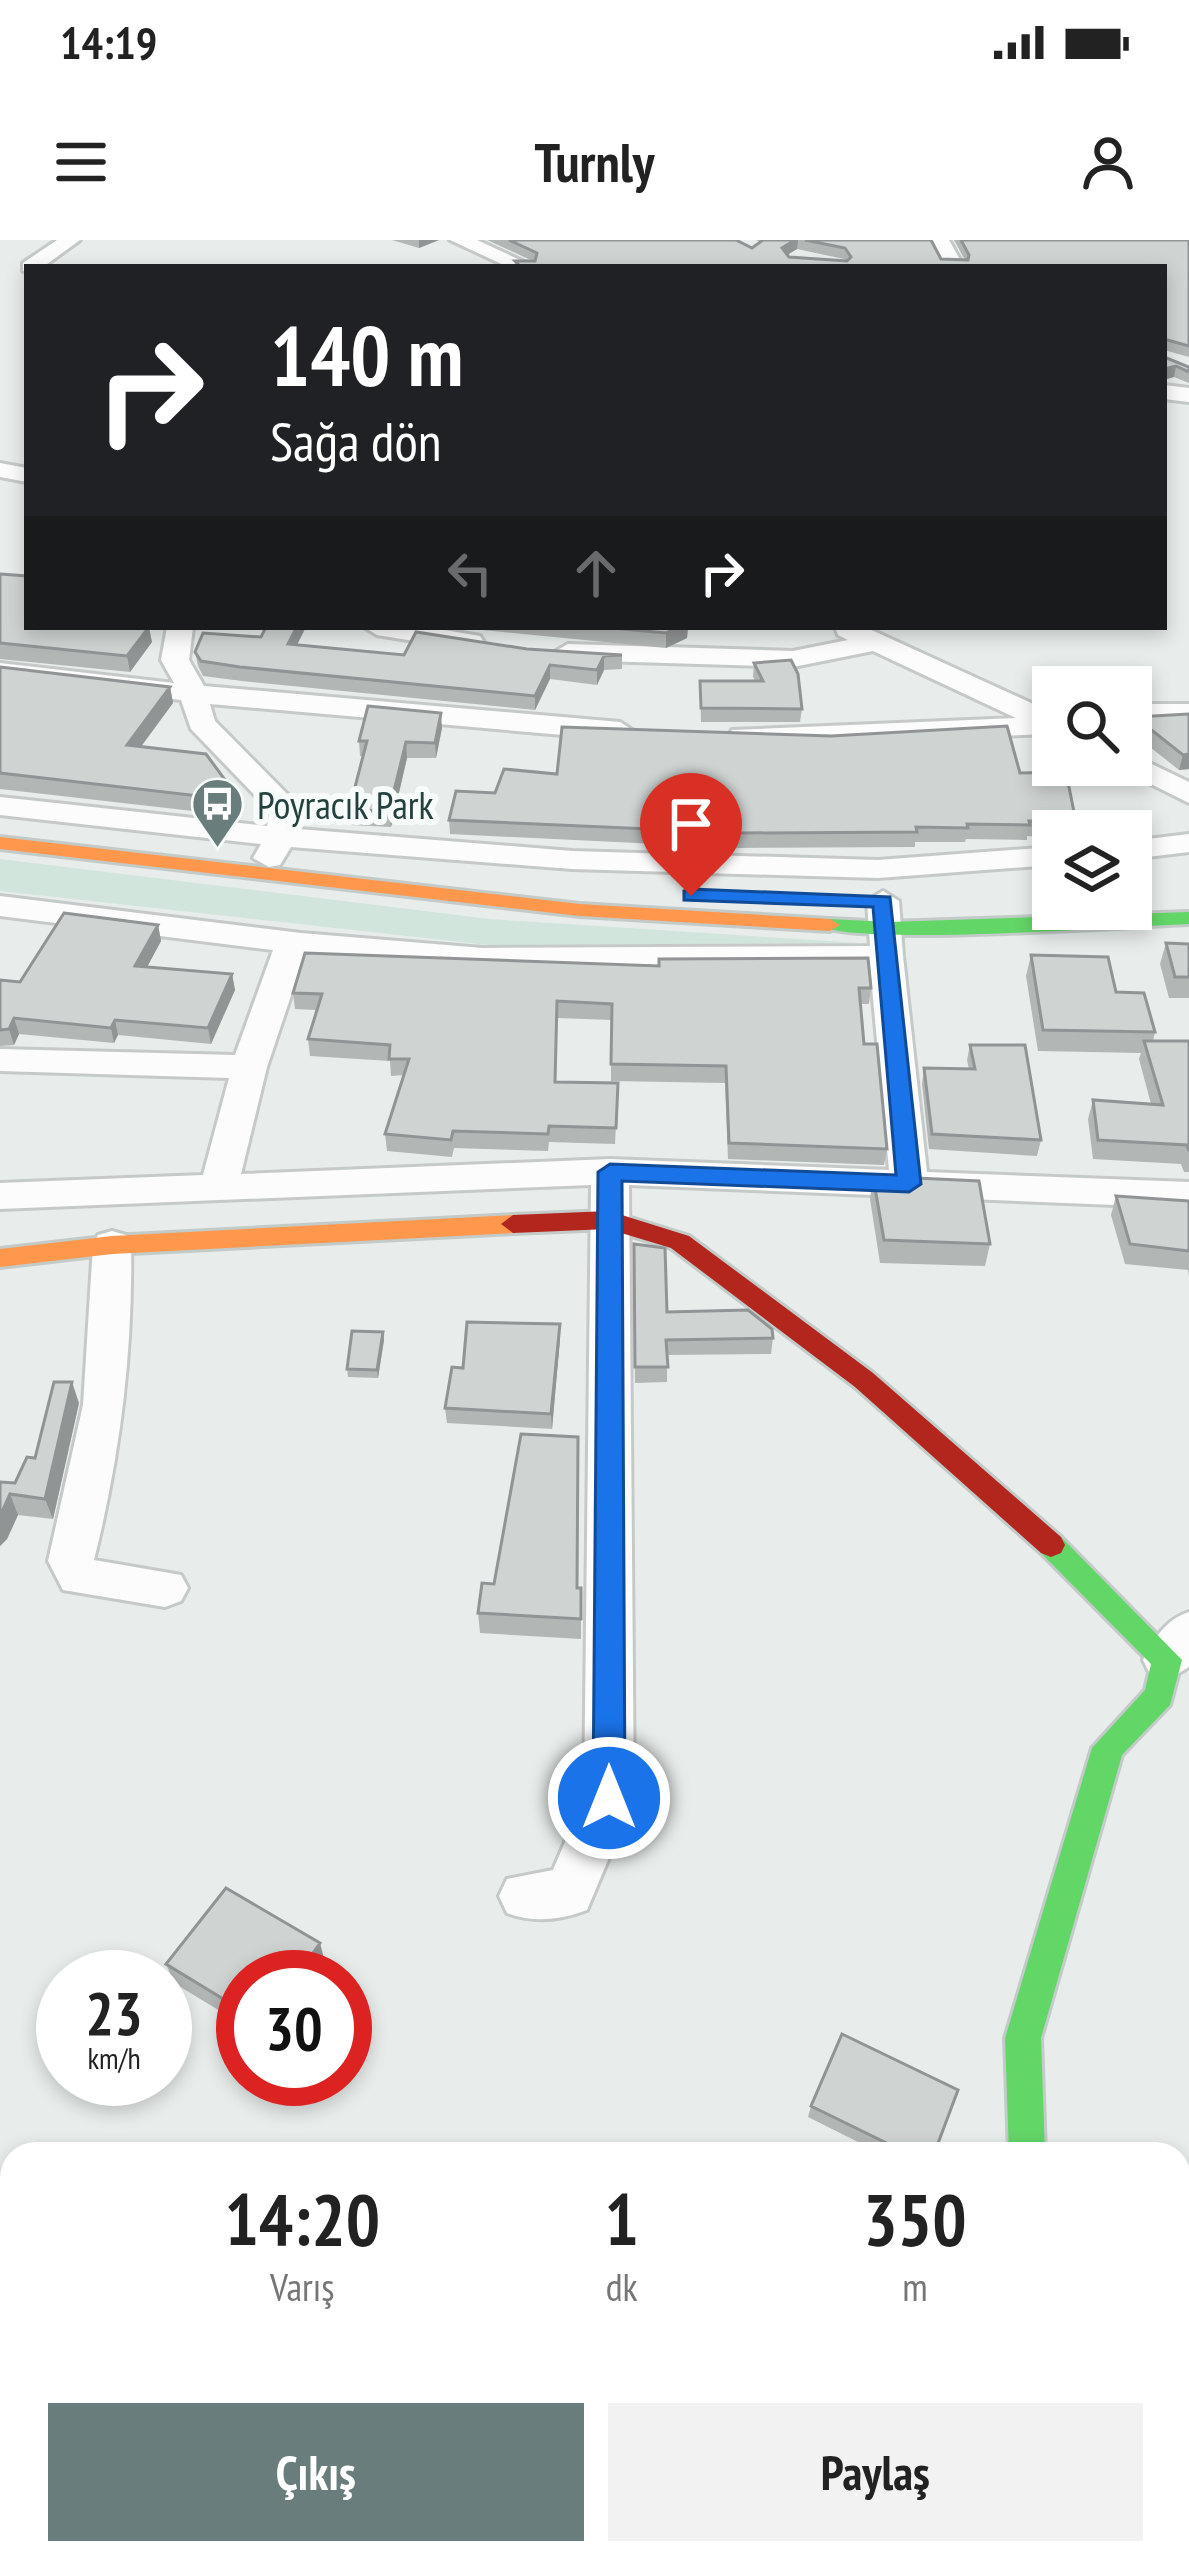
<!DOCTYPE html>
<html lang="tr">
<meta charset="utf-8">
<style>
:root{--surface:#fff;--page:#f2f2f2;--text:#222;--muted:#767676;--accent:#697d7c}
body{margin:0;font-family:"PT Sans Narrow",sans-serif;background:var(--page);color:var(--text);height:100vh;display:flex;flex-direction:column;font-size:45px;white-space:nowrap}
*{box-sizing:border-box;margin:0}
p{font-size:39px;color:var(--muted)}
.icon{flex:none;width:66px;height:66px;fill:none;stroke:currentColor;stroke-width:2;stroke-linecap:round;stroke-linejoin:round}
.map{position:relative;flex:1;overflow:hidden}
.details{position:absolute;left:0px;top:1902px;width:1191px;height:423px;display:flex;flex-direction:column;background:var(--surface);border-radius:36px 36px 0 0;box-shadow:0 6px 18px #0003}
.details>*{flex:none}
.top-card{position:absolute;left:24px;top:24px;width:1143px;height:366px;border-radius:0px;box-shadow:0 6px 18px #0003;background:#202124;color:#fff;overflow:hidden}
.controls{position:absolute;left:1032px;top:426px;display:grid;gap:24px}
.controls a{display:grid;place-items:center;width:120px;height:120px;border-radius:0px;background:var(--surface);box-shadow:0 6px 18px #0003;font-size:60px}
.speed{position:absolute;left:36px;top:1710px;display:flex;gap:24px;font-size:60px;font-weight:700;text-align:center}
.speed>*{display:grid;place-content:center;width:156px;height:156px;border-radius:50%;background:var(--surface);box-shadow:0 6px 18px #0003;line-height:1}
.speed small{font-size:30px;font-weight:400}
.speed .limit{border:18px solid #d22;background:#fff;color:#111}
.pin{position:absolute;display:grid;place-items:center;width:102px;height:102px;color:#fff;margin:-123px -51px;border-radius:50% 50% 50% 0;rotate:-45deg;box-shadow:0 0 12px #0007}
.pin .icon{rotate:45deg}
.me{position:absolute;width:132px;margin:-66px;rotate:0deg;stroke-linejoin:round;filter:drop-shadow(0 0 9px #0008)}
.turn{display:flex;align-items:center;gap:42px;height:252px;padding:0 48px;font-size:54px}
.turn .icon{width:156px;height:156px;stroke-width:2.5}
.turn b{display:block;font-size:84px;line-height:102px}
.lanes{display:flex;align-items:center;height:114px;padding:0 48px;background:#0003;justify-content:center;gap:60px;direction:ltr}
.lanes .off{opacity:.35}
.eta{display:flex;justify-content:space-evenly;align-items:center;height:204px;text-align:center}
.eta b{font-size:72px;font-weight:700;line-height:84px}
.primary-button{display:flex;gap:24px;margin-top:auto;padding:24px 48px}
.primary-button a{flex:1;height:138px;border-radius:0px;background:var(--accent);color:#fff;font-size:48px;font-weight:700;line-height:138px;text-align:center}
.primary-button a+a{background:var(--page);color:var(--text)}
.status{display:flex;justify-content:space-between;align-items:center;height:84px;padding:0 60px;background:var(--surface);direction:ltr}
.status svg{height:33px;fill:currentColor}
header{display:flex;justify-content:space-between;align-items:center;height:156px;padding:0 48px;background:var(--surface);font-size:54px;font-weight:700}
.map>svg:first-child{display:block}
</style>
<div class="status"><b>14:19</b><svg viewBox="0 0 49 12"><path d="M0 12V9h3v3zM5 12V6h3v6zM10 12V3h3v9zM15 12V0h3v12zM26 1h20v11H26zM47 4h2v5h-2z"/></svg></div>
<header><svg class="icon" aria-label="menu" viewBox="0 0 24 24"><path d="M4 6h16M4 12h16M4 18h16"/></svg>Turnly<svg class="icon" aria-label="person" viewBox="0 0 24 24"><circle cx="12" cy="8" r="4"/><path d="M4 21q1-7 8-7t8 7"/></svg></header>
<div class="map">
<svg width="1189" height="2323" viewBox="0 0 1189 2323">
<rect width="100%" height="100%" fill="#e8edec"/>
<path fill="#d1e5dc" d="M0 619 490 679 860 703 488 705 0 651Z"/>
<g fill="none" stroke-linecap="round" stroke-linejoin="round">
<defs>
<path id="street" d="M57 0H80L43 27 23 31V23Z
M450 0H477L535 27H508Z
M929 0H949L964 27H944Z
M1164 145 1189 148V162L1164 159Z
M0 223 27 228V242L0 237Z
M167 387H193L189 420 204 446 620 482 634 491 620 500 210 464 215 481 296 563 300 569 298 589 572 611 878 620 1053 607V625L878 638 572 629 291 607 280 625 269 627 253 618 261 604 0 575V557L267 586 270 571 191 489 181 460 0 439V423L174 443 161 420Z
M364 387H427L480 396 484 402 470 410 377 395Z
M835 387H865L1053 473V494L742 505 728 496 732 490 1016 478 873 411 793 427 568 420 554 412 568 404 793 411 848 400 838 395Z
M1131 464H1189V482H1131Z
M1131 514 1189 542V563L1121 529 1118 525H1131Z
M1189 594V612L1131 619V601Z
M883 651 899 661 903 716 927 932 1189 942V968L629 945 634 1558 587 1670C561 1680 533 1683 507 1673L499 1656 507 1639 553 1630 584 1558 591 945 0 969V943L203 935 229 838 0 831V809L235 815 273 710 0 676V656L301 693 483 708 870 706 867 661ZM305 714 533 730 870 726 889 930 610 919 241 934 267 827Z
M112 991 126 995 131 1005C133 1113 120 1216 94 1320L181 1335 188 1348 181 1361 165 1367 63 1350 48 1321 83 1165 93 1005 98 995Z
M1189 1372V1427L1167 1440 1150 1434 1143 1420C1154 1399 1166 1379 1189 1372Z
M1024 2313H1088L1089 2323H1025Z"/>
<path id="fast" d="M1189 672V684C1134 686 848 707 820 685L830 679 888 682Z
M1051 1293 1061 1297 1182 1420 1170 1465 1122 1515 1041 1798 1045 1914H1009L1005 1798 1092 1508 1145 1450 1151 1424 1041 1313 1037 1305 1041 1297Z"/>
<path id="slow" d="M0 597 580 664 830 679 840 685 830 691 580 676 0 609Z
M513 975 525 984 513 993 112 1014 0 1027V1009L112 996Z"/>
<path id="jam" d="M609 971 689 996 873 1133 1061 1297 1065 1305 1061 1313 1051 1317 1041 1313 855 1147 671 1008 608 989 513 993 501 984 513 975Z"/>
</defs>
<use href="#street" stroke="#c5cac9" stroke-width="6"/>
<use href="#fast" stroke="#c3cbc9" stroke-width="6"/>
<use href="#slow" stroke="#c3cbc9" stroke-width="6"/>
<use href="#jam" stroke="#c3cbc9" stroke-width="6"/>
<use href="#street" fill="#fcfcfc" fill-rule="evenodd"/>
<use href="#fast" fill="#63d668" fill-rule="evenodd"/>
<use href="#slow" fill="#ff974d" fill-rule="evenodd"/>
<use href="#jam" fill="#b3261e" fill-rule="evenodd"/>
</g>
<path fill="#b2b6b5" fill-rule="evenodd" d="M392 0H439L419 8Z
M487 0H736L752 8 760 2 756 0H931L941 19 965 20 954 0H1189V117L1164 110V27H515V21H533ZM797 9 844 19 846 21 789 17 787 15Z
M1164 117 1189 127V143L1174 137Z
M0 334 27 387 152 402 130 432 0 419Z
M473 387H688L687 398 666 408 473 389Z
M297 405 404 415 527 409 622 415V429L604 430 597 445 550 439 535 470 242 441 203 436 198 426 195 412Z
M754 423 802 469 800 482H701L700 441H755L753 437Z
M0 427 170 447 173 463 141 507 228 544 231 560 219 574 0 549Z
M1189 474V529L1179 530 1131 492 1135 477Z
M442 488 436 518H407L391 587 351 585 349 570 363 516H360L359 501Z
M1020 533 1076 582 1074 591H1053V597L1027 596V600L966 599 965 602H915V607L739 608 450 594 449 580 495 553Z
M158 685 161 701 147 727 232 734 235 750 211 804 118 795 114 803 19 794 14 805 0 806V740L20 742Z
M1166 703 1189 704V758H1169L1160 724Z
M1031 715 1155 792 1153 801H1189V932H1184L1181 924 1093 919 1088 879 1093 860 1151 864 1139 819 1141 813 1038 811 1026 736Z
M871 748 869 764H860L864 804 887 909 884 925 728 919 725 843 611 841V780L557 778 556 842 618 843 615 904 549 902 548 911 454 908 452 917 387 911 385 894 404 835 391 836 390 821 310 816 308 799 317 770 295 769 293 753Z
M970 805 1041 900 1037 916 929 909 922 844 924 828 969 829 967 820Z
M873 936 990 1004 985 1026 880 1023 870 959Z
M1116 956 1189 961V1036L1188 1030 1125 1024 1111 975Z
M634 1004 667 1072 773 1098 771 1114 667 1115V1142L635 1143Z
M560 1099 552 1189 447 1183 445 1168 463 1128Z
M384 1100 378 1138 348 1137 347 1129Z
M79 1163 53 1279 18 1275 7 1299 0 1306V1242L15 1243Z
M577 1348H581V1399L480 1393 478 1373Z
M325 1722 314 1737H243V1785L174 1743 166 1724Z
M811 1866 934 1914H882L808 1877Z
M1179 2135 1189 2136V2229L1179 2228Z"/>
<path fill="#919494" d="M419 0H439L419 8Z
M795 0H798L797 9 782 18V8Z
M1176 126 1174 137 1164 140V129Z
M149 387 152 402 130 432 127 416Z
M297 387H306L290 419 288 404Z
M680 387H688L687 398 666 408V393Z
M604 416V430L597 445V430Z
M550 425V439L535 470V456Z
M170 447 173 463 130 521 127 505Z
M441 473 442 488 436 518 435 503Z
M406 502 407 518 391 587 389 571Z
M1189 514V529L1179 530 1183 515Z
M228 544 231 560 219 574 216 558Z
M158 685 161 701 139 742 135 726Z
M232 734 235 750 211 804 208 788Z
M14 778 19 794 14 805 9 789Z
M115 780 118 795 114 803 111 788Z
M560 1084V1099L552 1189 551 1174Z
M383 1092 384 1100 378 1138 377 1130Z
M72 1142 79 1163 53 1279 45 1259Z
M10 1254 18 1275 7 1299 0 1306V1276Z
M320 1703 325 1722 314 1737H296Z"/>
<path fill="#cfd4d3" stroke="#919494" stroke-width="3" d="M509 0H736L752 8 763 0H795L782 8 789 17 847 21 851 17 845 8 805 0H931L941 19 968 20 969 15 961 0H1189V106L1164 99V27H521L515 21H535L537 13Z
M1164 117 1189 127V132L1176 126 1164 129Z
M0 334 27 336V387H149L127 416 0 403Z
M266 387H297L288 404 404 415 416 392 527 409 622 415 604 416 597 430 550 425 535 456 240 427 201 421 195 412 203 393 261 397Z
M602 387H680L666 393Z
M791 420 798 434 802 469 701 468 700 441H763L754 423Z
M0 427 170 447 127 505 206 514 228 544 216 558 0 533Z
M368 466 441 473 435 503 406 502 389 571 349 570 367 501H359Z
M1189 474V514L1183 515 1135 477Z
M1007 486 1020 533 1066 532 1076 582 1029 581 1030 585 967 584 968 588 916 587 917 592 740 593 449 580 456 551 495 553 504 529 557 534 562 487 831 496Z
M64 673 158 685 135 726 232 734 208 788 115 780 111 788 14 778 9 789 0 790V740L20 742Z
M1166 703 1189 704V737H1175Z
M305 713 659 726V719L868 718 871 748H859L864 804H877L887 909 729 903 726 826 611 824 612 764 557 761 555 842 618 843 616 888 549 886 548 894 453 891 451 900 385 894 409 819H389L390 805 308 799 322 754 293 753Z
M1031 715 1108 717 1116 752 1144 753 1155 792 1043 790Z
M1144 801H1189V911L1187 905 1098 900 1093 860 1163 865Z
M970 805H1025L1041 900 932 894 924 828 975 829Z
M873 936 979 941 990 1004 884 1000Z
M1116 956 1189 961V1011L1130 1004Z
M634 1004 665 1008 667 1072 748 1070 772 1089 773 1098 666 1100 668 1127H635Z
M467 1082 560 1084 551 1174 445 1168 452 1127 463 1128Z
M352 1091 383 1092 377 1130 347 1129Z
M54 1142H72L45 1259 10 1254 0 1276V1242L15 1243 27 1217 35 1218Z
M521 1194 578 1197 577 1348H581V1379L478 1373 482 1343 494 1344Z
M226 1648 320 1703 296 1737H243V1771L166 1724Z
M842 1794 958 1850 934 1914H909L811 1866Z
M1179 2135 1189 2136V2217L1179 2216Z"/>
<path fill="#1a73e8" stroke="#114b97" stroke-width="3" d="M691 649 890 657 921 944 909 952 622 941 625 1558 620 1568 609 1572 597 1568 593 1558 598 932 610 924 896 935 873 667 684 660V651Z"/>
<defs>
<symbol id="bus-pin" viewBox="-11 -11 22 30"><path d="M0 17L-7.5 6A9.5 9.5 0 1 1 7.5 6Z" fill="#697d7c" stroke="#f7fbfa"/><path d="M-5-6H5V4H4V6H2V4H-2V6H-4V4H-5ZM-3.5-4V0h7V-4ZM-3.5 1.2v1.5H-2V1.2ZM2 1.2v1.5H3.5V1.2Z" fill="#fff"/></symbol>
</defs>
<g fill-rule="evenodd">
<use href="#bus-pin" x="188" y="534" width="59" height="81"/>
</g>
<g text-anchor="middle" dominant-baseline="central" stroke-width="12" stroke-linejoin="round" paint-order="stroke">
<g font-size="39" fill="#24413f" stroke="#f7fbfa" text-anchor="start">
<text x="257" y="564">Poyracık Park</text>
</g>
</g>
</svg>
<div class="controls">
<a><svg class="icon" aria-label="search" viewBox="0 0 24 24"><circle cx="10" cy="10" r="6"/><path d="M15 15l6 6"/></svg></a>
<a><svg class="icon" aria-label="layers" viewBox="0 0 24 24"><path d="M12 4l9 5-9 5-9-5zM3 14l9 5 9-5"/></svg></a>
</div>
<div class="speed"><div>23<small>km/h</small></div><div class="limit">30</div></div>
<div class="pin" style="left:691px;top:656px;background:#d93025"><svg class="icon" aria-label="arrive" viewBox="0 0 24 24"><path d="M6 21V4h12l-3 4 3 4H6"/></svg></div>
<svg class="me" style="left:609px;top:1558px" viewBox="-20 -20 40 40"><circle r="17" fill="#1a73e8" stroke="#fff" stroke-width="3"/><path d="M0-11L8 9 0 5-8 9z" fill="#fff"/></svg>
<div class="top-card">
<div class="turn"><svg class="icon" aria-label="right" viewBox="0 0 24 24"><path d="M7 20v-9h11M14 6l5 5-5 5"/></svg><div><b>140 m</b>Sağa dön</div></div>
<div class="lanes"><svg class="icon off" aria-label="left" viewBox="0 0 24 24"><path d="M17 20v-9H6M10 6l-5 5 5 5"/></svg><svg class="icon off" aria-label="ahead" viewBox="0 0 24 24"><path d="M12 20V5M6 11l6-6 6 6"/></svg><svg class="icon" aria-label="right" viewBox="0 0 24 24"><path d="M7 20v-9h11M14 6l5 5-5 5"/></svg></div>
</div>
<section class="details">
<div class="eta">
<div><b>14:20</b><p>Varış</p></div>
<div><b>1</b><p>dk</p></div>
<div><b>350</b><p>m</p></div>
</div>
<div class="primary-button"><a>Çıkış</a><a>Paylaş</a></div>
</section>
</div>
